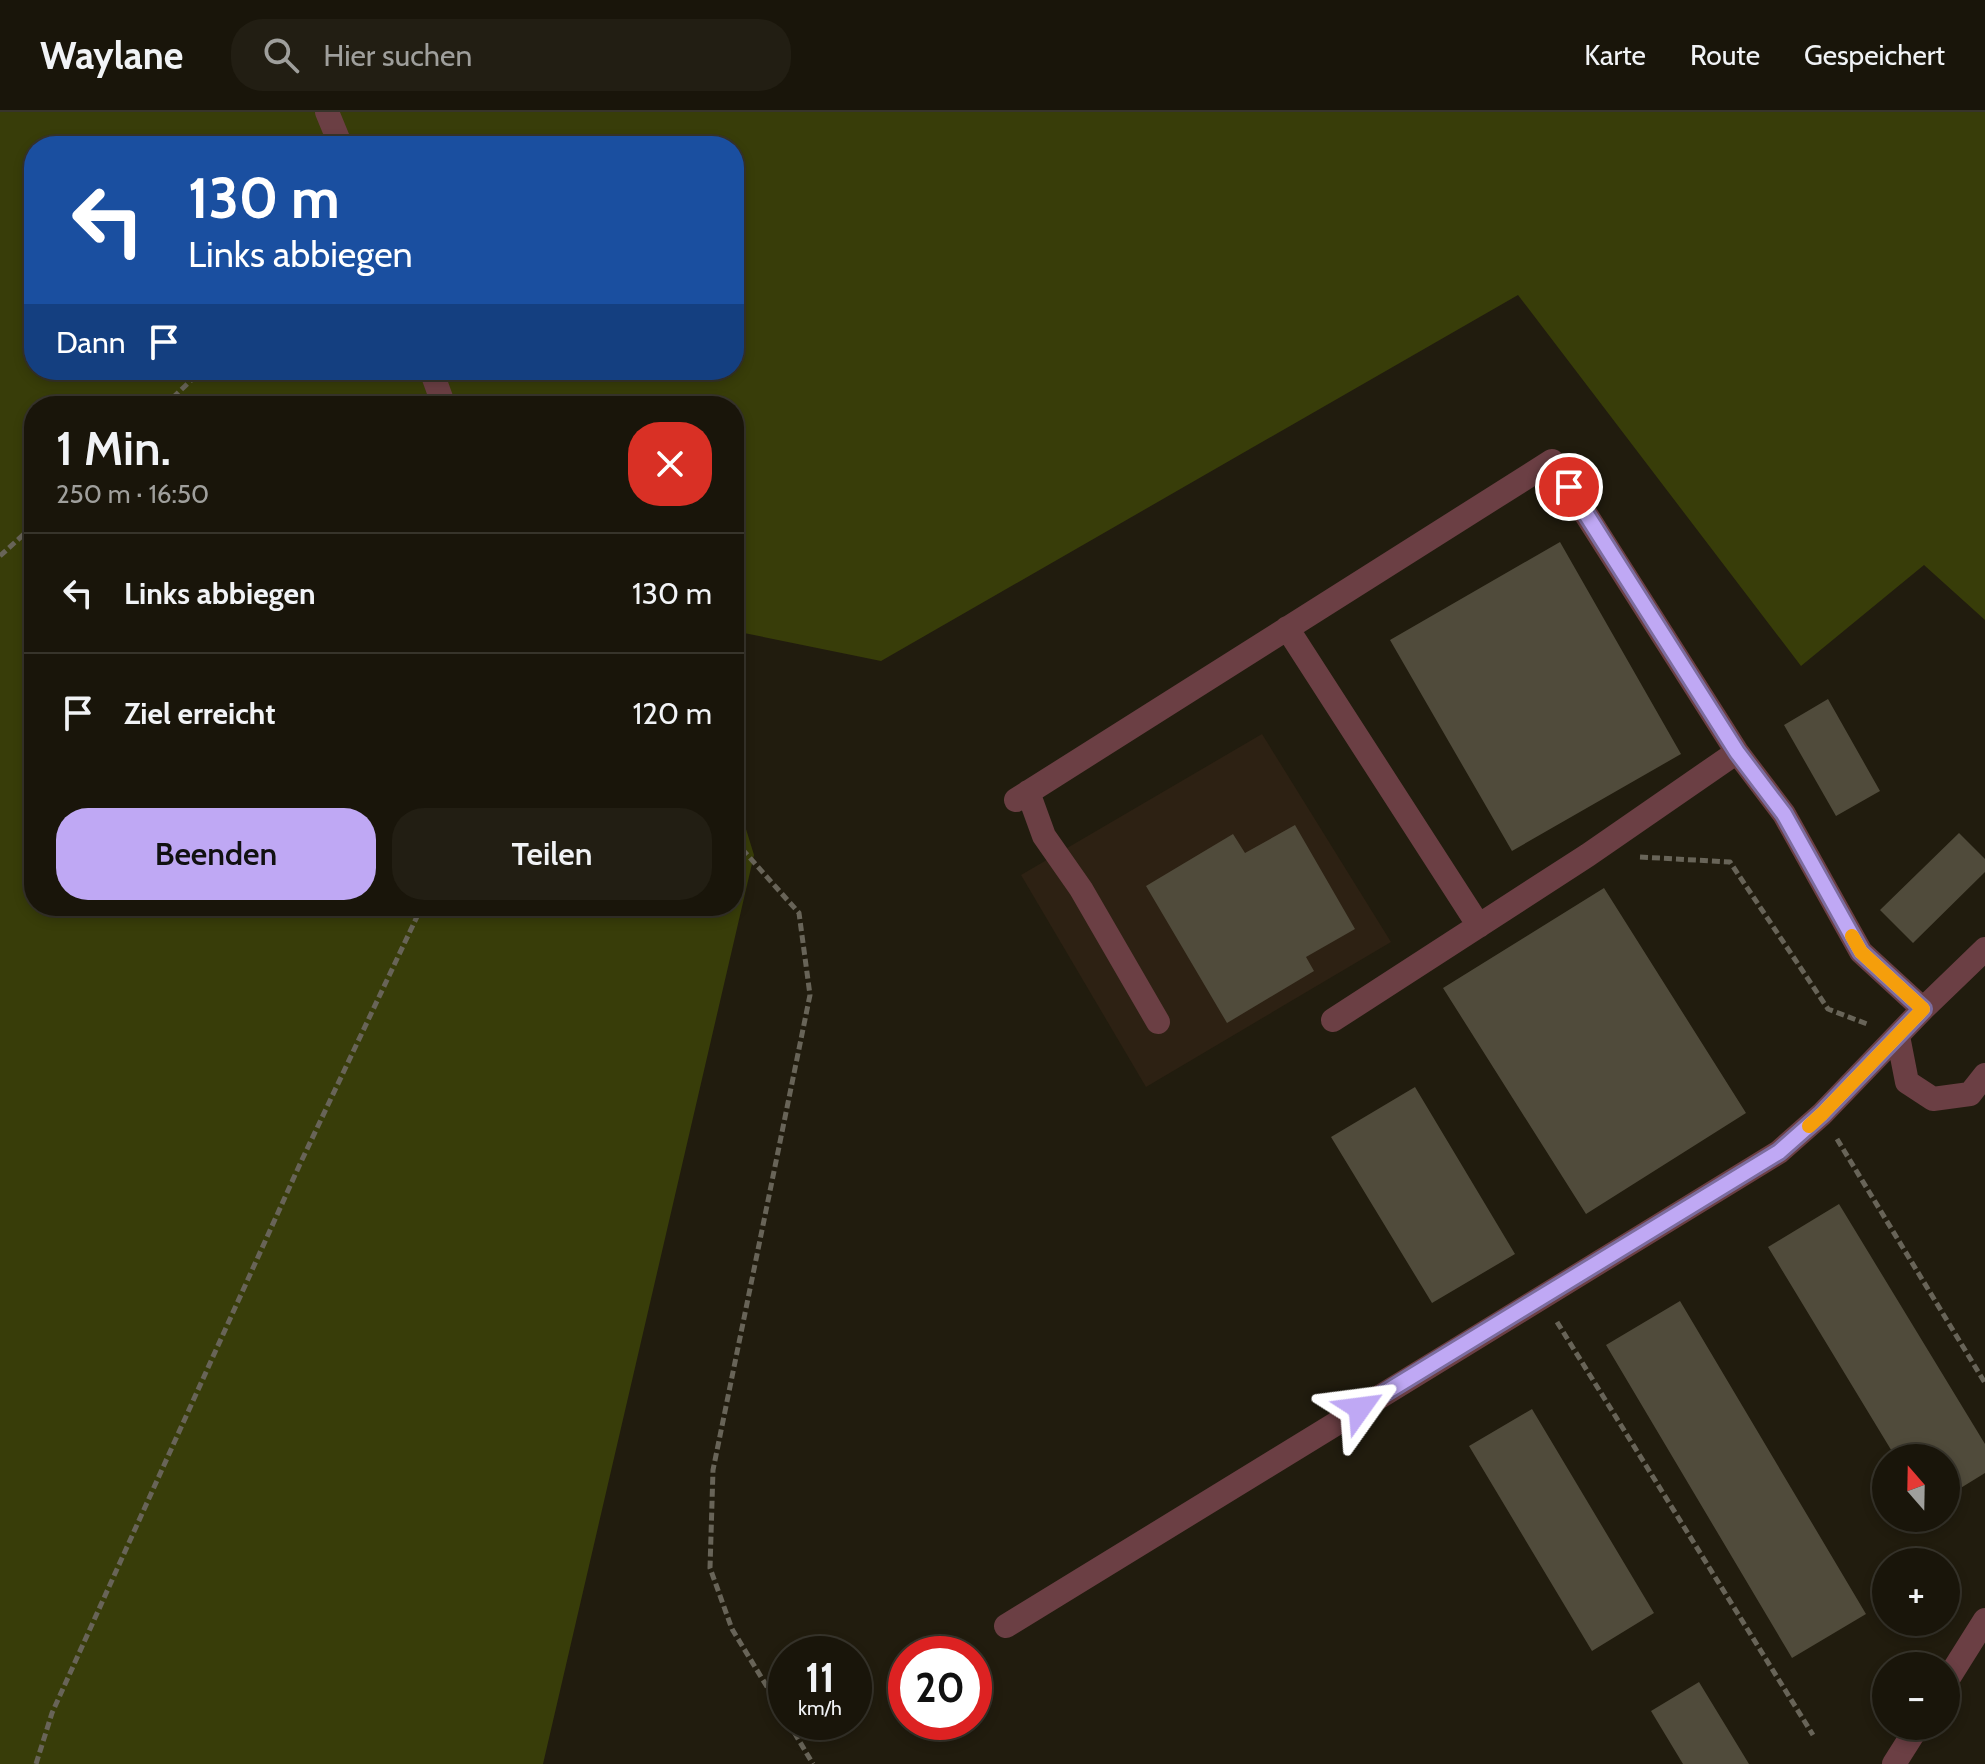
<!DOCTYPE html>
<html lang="de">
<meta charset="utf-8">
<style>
:root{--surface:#19150a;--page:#221e13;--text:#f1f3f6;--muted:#9f9f9c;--line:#37342b;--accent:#bfa8f4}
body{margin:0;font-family:Cabin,sans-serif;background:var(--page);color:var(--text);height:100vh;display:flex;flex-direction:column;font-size:30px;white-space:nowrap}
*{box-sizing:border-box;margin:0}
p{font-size:26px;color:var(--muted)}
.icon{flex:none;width:44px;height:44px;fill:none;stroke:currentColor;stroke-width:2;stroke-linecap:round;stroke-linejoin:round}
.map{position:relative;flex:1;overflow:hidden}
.drawer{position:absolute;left:24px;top:284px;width:720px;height:520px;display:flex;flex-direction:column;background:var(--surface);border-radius:32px;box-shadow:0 4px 12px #0003,0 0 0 2px var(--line)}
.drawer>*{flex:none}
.top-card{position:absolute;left:24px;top:24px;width:720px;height:244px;border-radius:32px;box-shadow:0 4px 12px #0003,0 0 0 2px var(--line);background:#1a4fa0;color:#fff;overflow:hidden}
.needle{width:52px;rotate:340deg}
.buttons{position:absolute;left:1872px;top:1332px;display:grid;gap:16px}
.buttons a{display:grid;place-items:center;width:88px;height:88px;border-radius:50%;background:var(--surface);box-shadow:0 4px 12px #0003,0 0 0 2px var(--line);font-size:40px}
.speed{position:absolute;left:768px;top:1524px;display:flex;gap:16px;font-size:40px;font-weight:700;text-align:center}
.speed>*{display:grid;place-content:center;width:104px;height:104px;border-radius:50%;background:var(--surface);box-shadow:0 4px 12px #0003,0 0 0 2px var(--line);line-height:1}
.speed small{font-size:20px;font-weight:400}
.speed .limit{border:12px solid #d22;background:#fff;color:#111}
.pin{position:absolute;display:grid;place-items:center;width:68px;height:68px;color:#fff;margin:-34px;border:4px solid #fff;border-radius:50%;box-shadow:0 2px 8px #0007}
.me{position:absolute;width:88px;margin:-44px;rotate:59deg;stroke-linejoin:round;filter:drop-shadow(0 0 6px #0008)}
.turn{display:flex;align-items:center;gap:28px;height:168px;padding:0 32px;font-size:36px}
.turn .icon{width:104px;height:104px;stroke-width:2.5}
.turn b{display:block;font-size:56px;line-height:68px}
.then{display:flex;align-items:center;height:76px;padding:0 32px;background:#0003;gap:16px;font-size:30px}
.round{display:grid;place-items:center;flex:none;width:84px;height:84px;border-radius:32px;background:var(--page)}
.summary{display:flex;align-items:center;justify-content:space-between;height:136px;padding:0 32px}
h1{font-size:48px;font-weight:600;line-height:60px}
.button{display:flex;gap:16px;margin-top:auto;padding:16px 32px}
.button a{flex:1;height:92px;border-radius:32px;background:var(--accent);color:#111;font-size:32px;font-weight:600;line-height:92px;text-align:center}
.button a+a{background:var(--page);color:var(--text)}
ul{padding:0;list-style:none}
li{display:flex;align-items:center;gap:24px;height:120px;padding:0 32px;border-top:2px solid var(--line)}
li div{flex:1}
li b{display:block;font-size:30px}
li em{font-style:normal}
header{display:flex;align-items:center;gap:48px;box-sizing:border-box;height:112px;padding:0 40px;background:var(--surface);border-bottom:2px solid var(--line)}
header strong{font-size:38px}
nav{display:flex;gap:44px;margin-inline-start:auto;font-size:28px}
.search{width:560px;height:72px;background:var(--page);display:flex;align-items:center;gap:20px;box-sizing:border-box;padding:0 28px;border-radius:32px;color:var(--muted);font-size:30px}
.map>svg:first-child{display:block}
</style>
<header>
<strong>Waylane</strong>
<div class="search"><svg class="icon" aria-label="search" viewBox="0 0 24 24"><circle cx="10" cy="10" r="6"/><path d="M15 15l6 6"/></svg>Hier suchen</div>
<nav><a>Karte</a><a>Route</a><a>Gespeichert</a></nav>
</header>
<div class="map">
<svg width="1985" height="1652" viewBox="0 0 1985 1652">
<rect width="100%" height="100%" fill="#211c0e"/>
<path fill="#2d2113" d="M1262 622 1391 830 1146 975 1021 763Z"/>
<path fill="#383d09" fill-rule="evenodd" d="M0 0H1985V508L1924 453 1801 554 1518 183 881 549 734 519V294H34V794H734V678L754 743 543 1652H0ZM34 34H734V258H34Z"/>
<path fill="#504b3b" d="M1560 430 1681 642 1512 739 1390 528Z
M1828 587 1880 679 1836 704 1784 613Z
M1295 713 1355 817 1306 845 1314 859 1227 911 1146 774 1233 722 1245 741Z
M1959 721 1985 747V760L1913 831 1880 798Z
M1604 776 1746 1001 1586 1102 1443 876Z
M1415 975 1515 1142 1432 1191 1331 1025Z
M1839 1092 1985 1332V1361L1946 1385V1346H1896L1768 1135Z
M1680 1189 1866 1502 1792 1546 1606 1233Z
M1532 1297 1654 1501 1592 1539 1469 1334Z
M1699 1570 1749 1652H1683L1651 1599Z"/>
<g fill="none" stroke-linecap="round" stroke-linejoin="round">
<path stroke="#686458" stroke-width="5" stroke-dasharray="8 4" stroke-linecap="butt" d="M164 294 202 258
M0 444 34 413
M734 728 799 801 810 883 713 1358 710 1456 732 1517 786 1606
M1640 745 1730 750 1828 897 1867 912
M1837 1027 1985 1271
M1557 1210 1813 1623
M788 1610 813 1652
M36 1652 52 1601 300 1052 422 794"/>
<path stroke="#6b3f44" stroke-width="24" d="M327 0 341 34
M431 258 444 294
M1287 516 1479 814
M1028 680 1044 724 1081 777 1158 910
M1016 688 1552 349 1737 640 1784 702 1861 840 1923 897
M1333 908 1588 743 1737 640
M1898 924 1907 970 1933 987 1970 982 1985 963
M1006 1514 1779 1040 1822 1002 1923 897 1985 837
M1946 1570 1985 1508
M1894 1652 1918 1614"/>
</g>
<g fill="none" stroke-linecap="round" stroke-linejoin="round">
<defs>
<path id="route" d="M1360 1296 1779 1040 1822 1002 1923 897 1861 840 1784 702 1737 640 1569 375"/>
</defs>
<use href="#route" stroke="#7c6d9f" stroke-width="20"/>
<use href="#route" stroke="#bfa8f4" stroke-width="14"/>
<path stroke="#f59e0b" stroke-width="14" d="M1809 1014 1822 1002 1923 897 1861 840 1852 824"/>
</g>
</svg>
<div class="buttons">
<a><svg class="needle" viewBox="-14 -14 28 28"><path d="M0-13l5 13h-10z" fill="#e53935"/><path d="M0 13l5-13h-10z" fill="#9f9f9c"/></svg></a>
<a>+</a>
<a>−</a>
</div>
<div class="speed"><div>11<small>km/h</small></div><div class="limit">20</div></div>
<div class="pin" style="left:1569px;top:375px;background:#d93025"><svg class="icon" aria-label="arrive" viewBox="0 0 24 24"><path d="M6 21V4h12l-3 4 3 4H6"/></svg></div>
<svg class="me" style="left:1360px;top:1296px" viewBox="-20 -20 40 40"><path d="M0-17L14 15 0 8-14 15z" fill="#bfa8f4" stroke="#fff" stroke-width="4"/></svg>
<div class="top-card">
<div class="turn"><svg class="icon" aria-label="left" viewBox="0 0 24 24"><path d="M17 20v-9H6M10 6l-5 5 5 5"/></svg><div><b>130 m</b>Links abbiegen</div></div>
<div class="then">Dann<svg class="icon" aria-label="arrive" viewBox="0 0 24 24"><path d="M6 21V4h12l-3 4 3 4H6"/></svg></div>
</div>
<section class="drawer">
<div class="summary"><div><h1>1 Min.</h1><p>250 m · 16:50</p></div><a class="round" style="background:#d93025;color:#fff"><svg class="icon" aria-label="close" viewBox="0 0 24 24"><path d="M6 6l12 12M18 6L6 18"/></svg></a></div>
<ul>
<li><svg class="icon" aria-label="left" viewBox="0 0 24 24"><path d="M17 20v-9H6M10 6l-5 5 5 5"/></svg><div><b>Links abbiegen</b></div><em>130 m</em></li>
<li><svg class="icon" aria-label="arrive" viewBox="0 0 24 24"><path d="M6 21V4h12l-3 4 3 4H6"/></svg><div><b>Ziel erreicht</b></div><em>120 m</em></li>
</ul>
<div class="button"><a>Beenden</a><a>Teilen</a></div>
</section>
</div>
